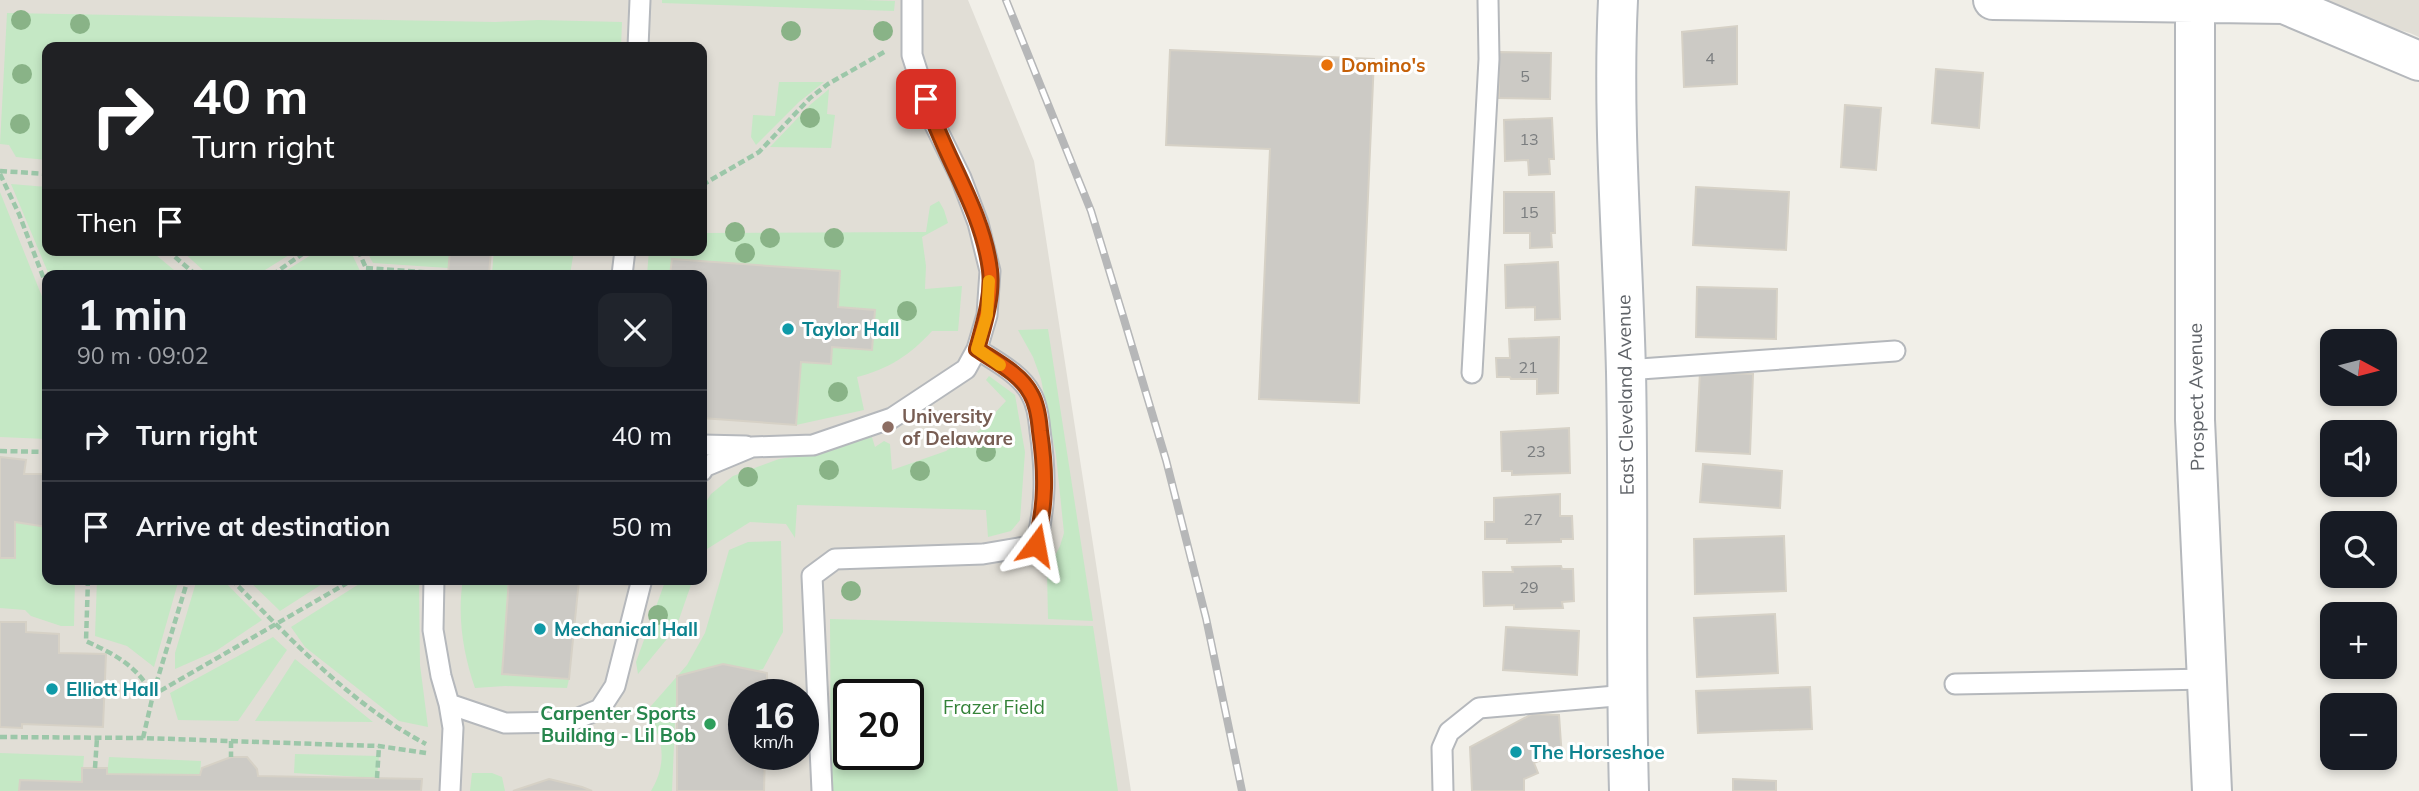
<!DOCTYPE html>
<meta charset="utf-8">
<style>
:root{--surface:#171b24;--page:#20242c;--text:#f1f3f6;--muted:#9ea1a6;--line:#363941}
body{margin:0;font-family:Mulish,sans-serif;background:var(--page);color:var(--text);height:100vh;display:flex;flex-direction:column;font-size:26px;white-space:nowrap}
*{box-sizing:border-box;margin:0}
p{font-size:23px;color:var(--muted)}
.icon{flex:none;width:38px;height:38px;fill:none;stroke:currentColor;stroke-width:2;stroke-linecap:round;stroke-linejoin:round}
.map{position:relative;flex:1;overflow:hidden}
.panel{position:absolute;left:42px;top:270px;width:665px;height:315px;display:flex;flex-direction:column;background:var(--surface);border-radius:14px;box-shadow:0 4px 10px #0003}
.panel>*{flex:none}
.top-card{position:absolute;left:42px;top:42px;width:665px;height:214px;border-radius:14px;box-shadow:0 4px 10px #0003;background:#202124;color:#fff;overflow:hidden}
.needle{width:46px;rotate:97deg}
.controls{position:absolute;left:2320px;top:329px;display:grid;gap:14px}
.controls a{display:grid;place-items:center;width:77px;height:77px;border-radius:14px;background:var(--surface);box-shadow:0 4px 10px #0003;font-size:35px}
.speed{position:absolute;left:728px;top:679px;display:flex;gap:14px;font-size:35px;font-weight:700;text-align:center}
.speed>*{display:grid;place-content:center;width:91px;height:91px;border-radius:50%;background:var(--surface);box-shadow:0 4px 10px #0003;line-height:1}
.speed small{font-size:18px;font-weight:400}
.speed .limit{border:4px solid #111;border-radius:10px;background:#fff;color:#111}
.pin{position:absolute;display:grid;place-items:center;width:60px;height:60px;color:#fff;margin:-30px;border-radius:14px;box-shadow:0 4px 10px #0006}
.me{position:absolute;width:77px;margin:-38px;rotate:13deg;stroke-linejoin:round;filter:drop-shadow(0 0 5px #0008)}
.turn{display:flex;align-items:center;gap:24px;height:147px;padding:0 35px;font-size:32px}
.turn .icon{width:91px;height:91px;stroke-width:2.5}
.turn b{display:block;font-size:49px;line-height:60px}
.then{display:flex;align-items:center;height:66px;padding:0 35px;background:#0003;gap:14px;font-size:26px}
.round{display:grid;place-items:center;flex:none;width:74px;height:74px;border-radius:14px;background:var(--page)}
.headline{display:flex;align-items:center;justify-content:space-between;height:119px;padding:0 35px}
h1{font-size:42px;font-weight:700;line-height:52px}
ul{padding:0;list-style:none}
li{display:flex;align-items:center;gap:21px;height:91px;padding:0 35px;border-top:2px solid var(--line)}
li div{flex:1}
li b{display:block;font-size:26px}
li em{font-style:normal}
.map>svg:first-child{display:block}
</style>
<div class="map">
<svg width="2419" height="791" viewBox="0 0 2419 791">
<rect width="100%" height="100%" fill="#f1efe8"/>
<path fill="#e1ded6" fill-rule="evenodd" d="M0 0H968L1034 161 1131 791H0ZM47 47H702V250H47ZM47 275H702V579H47ZM744 695H803V754H744ZM849 695H908V754H849Z
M2297 0H2419V37L2410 33Z"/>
<path fill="#c5e8c5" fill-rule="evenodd" d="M662 0H863L895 1 894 11 662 3Z
M7 13 495 22 538 20 622 22 621 47H496L443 43 442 47H47V160L16 157 9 145 0 144Z
M779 82H824L799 102 756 145 751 137 753 115 775 116Z
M829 89 827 114 835 115 831 148 770 147 811 104Z
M11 184 47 187V250H150L180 275H49Z
M0 192 47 309V439L0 437Z
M939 201 944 210 948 223 922 237 926 266 925 289 962 286 958 331H932C910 355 889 369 857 377L864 410 796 425 801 362 831 364 832 347 872 350 838 307 840 271 672 259 670 275H647L649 250H702V233L926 232 930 206Z
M181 250H297L257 275H228L205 272Z
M319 250H350L362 275H279Z
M366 250H450L448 268 373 263Z
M494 250H574L570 275 492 274Z
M1048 329 1093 621 1048 619 1047 571 1060 546 1064 533 1056 455 1041 379 1033 357 1018 330Z
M989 376 1015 395 1025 452 1020 520 1011 531 988 537 986 510 797 505 795 538 786 524 750 522 707 549 702 561V508L711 494 733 476 779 459 827 451 871 434 875 447 884 441 890 444 892 470 946 451 979 430 1006 401 986 380Z
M15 522 47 527V579H75L74 626H61L31 616 25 610 0 608V558H15Z
M781 541 783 632 763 669 755 671 723 664 677 676 672 791H651C666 766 665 742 649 718L651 706 687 665 705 633 729 550 748 542Z
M97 579H179L154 667 127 646 95 636Z
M197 579H222L262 620 216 651 175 669V653Z
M247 579H330L280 611Z
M367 579H419L420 665 428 727 399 721 305 647 291 627Z
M463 579H508L502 674 569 679 567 688 505 686 475 688C463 653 457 616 463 579Z
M666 579H693L676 628 638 674 636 662Z
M830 619 1093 626 1118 791H831ZM849 695H908V754H849Z
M273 637 287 650 238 721 178 720 170 693Z
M295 659 373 722 255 721Z
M0 753 84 756 82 782 20 780 19 791H0Z
M295 754 379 756 377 778 294 773Z
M109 757 201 761 200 775 107 774Z
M472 773H492L502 777 505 791H470Z"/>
<path fill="#cccac5" stroke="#d6d1c6" stroke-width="2" d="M1737 26V84L1684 87 1682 32Z
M1170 50 1374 59 1359 403 1259 399 1270 149 1166 145Z
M1499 52 1551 53 1550 99 1499 98Z
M1936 69 1983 73 1979 128 1932 123Z
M1845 105 1881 108 1876 170 1841 167Z
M1552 118 1554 159H1549L1550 174 1529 175 1528 160 1505 161 1504 120Z
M1696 187 1789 192 1786 250 1693 245Z
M1504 192H1554L1555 233H1551L1552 247 1530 248V233H1504Z
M450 250H491L489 275H448Z
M672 259 840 271 838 307 875 310 872 350 832 347 831 364 801 362 796 425 702 418V275H670Z
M1558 262 1560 319 1535 320V307L1506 308 1505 265Z
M1697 287 1777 289 1776 339 1696 337Z
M1559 337 1558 393 1537 394V379H1511L1510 377H1497L1496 358H1510L1509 339Z
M1700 372 1753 374 1750 454 1696 451Z
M1569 428 1570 473 1512 475V471H1502L1501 432Z
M0 457 26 460 24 474H47V527L15 522V558H0Z
M1703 464 1782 471 1780 508 1700 502Z
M1560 494V516H1572L1573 539H1561V542L1507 543V539H1485V522H1494V498Z
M1784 536 1786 591 1695 594 1694 539Z
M1561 566 1562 569H1573L1574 601 1562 602 1563 608 1514 609V605L1484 606 1483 572H1513L1512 567Z
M509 579H631L630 585 579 580 569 679 502 674Z
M1775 614 1778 673 1697 677 1694 618Z
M0 622H26V632L59 634V653L106 654 103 727 22 724V728L0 727Z
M1506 627 1579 631 1577 675 1503 670Z
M723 664 767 673V695H744V754H765L764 791H677V676Z
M1810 687 1812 729 1698 733 1696 691Z
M1532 714 1559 715 1562 758 1543 759 1534 763 1538 773 1524 779V791H1472L1470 747Z
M231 757H247L257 769 258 776 422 779 421 791H19L20 780 82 782V768H107V774L200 775 202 768Z
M549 779 582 787 592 791H513Z
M1733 779 1776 781V791H1733Z"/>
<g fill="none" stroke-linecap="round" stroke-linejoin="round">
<defs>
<path id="service" d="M638 47 640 0
M622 275 625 250
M1626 370 1895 351
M1472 373 1489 59 1488 0
M702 445 746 446
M702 471 704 467 752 447 813 445 892 418 966 369 977 349 987 315 990 271 978 223 961 178 933 121 912 55V0
M434 579 433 630 441 676 449 704 505 723 569 722 600 709 615 686 642 579
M1955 684 2207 679
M449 704 453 728 450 791
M822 791 812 576 835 559 983 554 1036 545C1046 504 1046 473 1040 431 1039 419 1037 404 1031 394 1021 374 995 361 977 349
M1443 791 1442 748 1449 732 1479 708 1627 695"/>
<path id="minor" d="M1993 0 2284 4 2419 61
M2195 3V420L2212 791"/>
<path id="secondary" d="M1618 0C1612 122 1623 249 1626 372 1629 511 1625 651 1629 791"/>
</defs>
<use href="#service" stroke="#b5b8bc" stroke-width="23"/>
<use href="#minor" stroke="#b5b8bc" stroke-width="42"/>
<use href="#secondary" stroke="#b6babf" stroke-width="42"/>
<path stroke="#9cc7a9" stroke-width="4.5" stroke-dasharray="7 3.5" stroke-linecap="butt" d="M0 171 47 174
M0 174 19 214 47 287
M702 185 759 152 810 98 828 84 886 51
M167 250 196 275
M358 250 369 275
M366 268 448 274
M272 275 308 250
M0 451 47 452
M88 579 86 641C116 655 136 665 153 695
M231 579C291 639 350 704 426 744
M153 694 188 579
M0 737 143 738 346 745 379 746 426 753
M143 738 153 695 354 579
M231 741V757
M95 768 97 738
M377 778 379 746"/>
<use href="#service" stroke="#fff" stroke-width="19"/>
<use href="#minor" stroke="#fff" stroke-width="38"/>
<use href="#secondary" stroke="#fff" stroke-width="38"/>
<defs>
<path id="rail" d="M1006 0 1091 211 1123 316 1166 460 1206 618 1242 791"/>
</defs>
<use href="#rail" stroke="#b6b7b8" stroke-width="8"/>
<use href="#rail" stroke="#fff" stroke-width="5" stroke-dasharray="16" stroke-linecap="butt"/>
</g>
<g fill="#89b387">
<circle cx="21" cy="20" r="10"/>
<circle cx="80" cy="24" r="10"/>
<circle cx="791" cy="31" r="10"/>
<circle cx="883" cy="31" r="10"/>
<circle cx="22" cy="74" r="10"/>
<circle cx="810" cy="118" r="10"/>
<circle cx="20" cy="124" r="10"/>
<circle cx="735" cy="232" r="10"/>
<circle cx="770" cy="238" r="10"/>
<circle cx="834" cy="238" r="10"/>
<circle cx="745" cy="253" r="10"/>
<circle cx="907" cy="311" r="10"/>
<circle cx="838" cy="392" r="10"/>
<circle cx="986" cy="452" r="10"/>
<circle cx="829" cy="470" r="10"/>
<circle cx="920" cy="471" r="10"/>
<circle cx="748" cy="477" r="10"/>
<circle cx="851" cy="591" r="10"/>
<circle cx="658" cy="615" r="10"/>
</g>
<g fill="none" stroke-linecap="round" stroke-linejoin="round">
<defs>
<path id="route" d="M926 99C944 157 982 208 990 270 993 296 984 324 977 349 995 361 1021 374 1031 394 1037 404 1039 419 1040 431 1046 473 1046 504 1036 545"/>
</defs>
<use href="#route" stroke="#983908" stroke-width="18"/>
<use href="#route" stroke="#ea580c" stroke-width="12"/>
<path stroke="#f59e0b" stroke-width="12" d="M989 281 987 315 977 349 1000 365"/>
</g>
<circle fill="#e8710a" stroke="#fff" stroke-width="2.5" cx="1327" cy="65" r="7"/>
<g fill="#0f9aa8" stroke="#fff" stroke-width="2.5">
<circle cx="788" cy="329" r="7"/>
<circle cx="540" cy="629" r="7"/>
<circle cx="52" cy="689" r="7"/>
<circle cx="1516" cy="752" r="7"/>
</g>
<circle fill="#8d6e63" stroke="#fff" stroke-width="2.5" cx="888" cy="427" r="7"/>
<circle fill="#2e9e5b" stroke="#fff" stroke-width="2.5" cx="710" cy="724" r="7"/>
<g text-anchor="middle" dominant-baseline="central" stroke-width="6" stroke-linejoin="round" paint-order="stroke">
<g font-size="16" fill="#7a7d7f">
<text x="1710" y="58">4</text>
<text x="1525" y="76">5</text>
<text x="1529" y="139">13</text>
<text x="1529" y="212">15</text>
<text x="1528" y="367">21</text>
<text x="1536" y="451">23</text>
<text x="1533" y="519">27</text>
<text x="1529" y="587">29</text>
</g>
<g font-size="19" font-weight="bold" fill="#c56008" stroke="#fff" text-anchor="start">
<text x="1341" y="65">Domino's</text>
</g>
<g font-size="19" font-weight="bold" fill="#0d838f" stroke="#fff" text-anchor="start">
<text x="802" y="329">Taylor Hall</text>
<text x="554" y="629">Mechanical Hall</text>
<text x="66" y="689">Elliott Hall</text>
<text x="1530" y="752">The Horseshoe</text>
</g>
<g font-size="19" fill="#5f6368" stroke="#fff">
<text transform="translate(1625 395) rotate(-91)">East Cleveland Avenue</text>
<text transform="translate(2196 397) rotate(-91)">Prospect Avenue</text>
</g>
<g font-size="19" font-weight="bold" fill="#785e54" stroke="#fff" text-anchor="start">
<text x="902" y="416">University<tspan x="902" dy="22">of Delaware</tspan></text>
</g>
<g font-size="19" fill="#348238" stroke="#fff">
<text x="994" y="707">Frazer Field</text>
</g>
<g font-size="19" font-weight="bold" fill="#27864d" stroke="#fff" text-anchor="end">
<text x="696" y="713">Carpenter Sports<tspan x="696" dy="22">Building - Lil Bob</tspan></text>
</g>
</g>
</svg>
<div class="controls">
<a><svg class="needle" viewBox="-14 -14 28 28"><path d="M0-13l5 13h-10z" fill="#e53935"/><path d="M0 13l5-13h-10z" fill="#9ea1a6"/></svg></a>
<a><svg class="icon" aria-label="sound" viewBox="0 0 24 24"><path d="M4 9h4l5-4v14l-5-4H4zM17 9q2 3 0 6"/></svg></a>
<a><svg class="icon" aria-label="search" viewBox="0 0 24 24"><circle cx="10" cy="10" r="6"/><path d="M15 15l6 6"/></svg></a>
<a>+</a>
<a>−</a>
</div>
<div class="speed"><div>16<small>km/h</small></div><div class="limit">20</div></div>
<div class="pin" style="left:926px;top:99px;background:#d93025"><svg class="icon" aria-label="arrive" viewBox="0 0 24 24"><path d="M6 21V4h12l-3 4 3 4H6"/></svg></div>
<svg class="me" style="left:1036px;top:545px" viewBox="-20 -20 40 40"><path d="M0-17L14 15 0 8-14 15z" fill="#ea580c" stroke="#fff" stroke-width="4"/></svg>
<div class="top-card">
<div class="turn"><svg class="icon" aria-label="right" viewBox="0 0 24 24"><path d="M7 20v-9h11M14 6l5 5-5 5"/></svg><div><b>40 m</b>Turn right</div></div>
<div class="then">Then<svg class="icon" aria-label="arrive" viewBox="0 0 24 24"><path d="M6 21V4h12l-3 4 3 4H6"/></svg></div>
</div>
<section class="panel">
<div class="headline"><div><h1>1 min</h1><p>90 m · 09:02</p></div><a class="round"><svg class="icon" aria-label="close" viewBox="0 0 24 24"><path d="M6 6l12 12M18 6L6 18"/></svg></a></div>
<ul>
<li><svg class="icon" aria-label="right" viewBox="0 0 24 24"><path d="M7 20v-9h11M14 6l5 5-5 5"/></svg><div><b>Turn right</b></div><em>40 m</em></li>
<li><svg class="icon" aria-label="arrive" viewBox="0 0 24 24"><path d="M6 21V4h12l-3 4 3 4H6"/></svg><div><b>Arrive at destination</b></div><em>50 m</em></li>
</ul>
</section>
</div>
